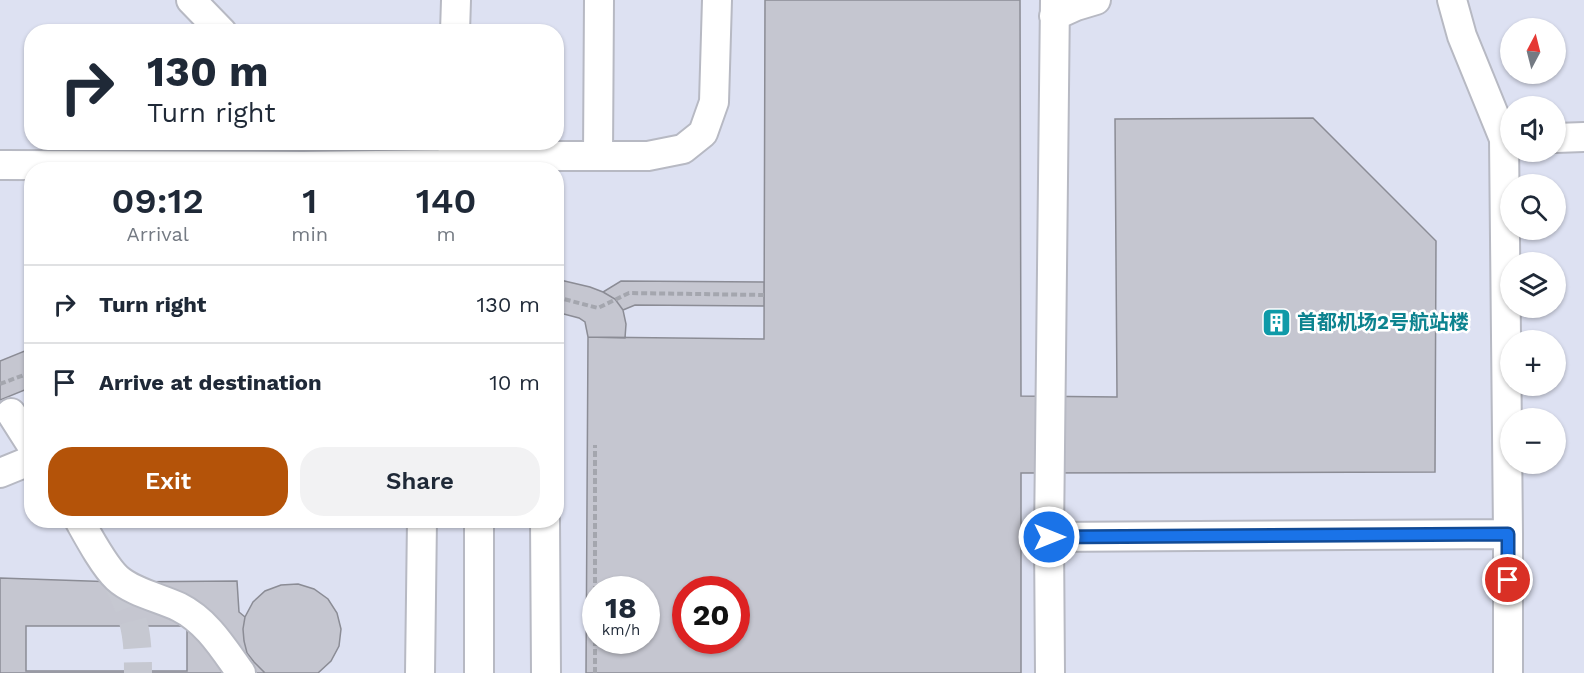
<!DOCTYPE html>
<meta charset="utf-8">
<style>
:root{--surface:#fff;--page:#f2f2f3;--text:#1f2937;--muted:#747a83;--line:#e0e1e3;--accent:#b45309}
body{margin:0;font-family:"Work Sans","Noto Sans SC",sans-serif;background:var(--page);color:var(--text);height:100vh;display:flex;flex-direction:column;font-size:22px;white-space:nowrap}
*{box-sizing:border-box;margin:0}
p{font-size:20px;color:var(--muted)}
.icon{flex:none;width:33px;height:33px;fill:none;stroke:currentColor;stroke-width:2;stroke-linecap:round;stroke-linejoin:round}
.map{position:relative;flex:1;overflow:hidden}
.sheet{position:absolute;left:24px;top:162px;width:540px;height:366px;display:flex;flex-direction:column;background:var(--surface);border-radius:24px;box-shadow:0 2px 4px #0004}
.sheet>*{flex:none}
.hud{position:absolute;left:24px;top:24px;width:540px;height:126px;border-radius:24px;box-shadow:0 2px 4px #0004;background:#fff;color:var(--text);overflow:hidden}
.needle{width:39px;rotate:7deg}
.tools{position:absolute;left:1500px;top:18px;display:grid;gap:12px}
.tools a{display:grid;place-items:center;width:66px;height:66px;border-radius:50%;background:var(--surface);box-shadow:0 2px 4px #0004;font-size:30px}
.speed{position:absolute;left:582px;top:576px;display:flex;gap:12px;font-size:30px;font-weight:700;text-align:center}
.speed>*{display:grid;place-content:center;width:78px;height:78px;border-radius:50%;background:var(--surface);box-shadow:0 2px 4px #0004;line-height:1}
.speed small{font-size:15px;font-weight:400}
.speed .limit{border:9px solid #d22;background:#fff;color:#111}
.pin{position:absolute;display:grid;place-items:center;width:51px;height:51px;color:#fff;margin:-26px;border:3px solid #fff;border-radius:50%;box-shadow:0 2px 6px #0007}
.me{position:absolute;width:66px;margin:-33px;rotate:90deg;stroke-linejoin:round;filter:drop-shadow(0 0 4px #0008)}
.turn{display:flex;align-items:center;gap:21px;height:126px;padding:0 24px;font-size:27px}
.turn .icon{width:78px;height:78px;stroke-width:2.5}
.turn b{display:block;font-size:42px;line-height:51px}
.eta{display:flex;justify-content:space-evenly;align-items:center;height:102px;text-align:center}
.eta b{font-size:36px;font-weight:600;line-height:42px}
.button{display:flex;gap:12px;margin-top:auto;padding:12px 24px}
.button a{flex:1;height:69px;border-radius:24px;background:var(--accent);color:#fff;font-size:24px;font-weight:600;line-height:69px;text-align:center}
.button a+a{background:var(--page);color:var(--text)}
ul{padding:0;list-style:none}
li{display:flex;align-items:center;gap:18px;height:78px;padding:0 24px;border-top:2px solid var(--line)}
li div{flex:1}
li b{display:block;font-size:22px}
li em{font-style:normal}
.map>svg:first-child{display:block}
</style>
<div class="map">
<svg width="1584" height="673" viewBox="0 0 1584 673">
<rect width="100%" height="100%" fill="#e9ebf5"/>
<path fill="#dde1f2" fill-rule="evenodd" d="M0 0H1584V673H0ZM1510 28H1556V74H1510ZM32 32H556V142H32ZM1510 106H1556V152H1510ZM32 170H556V520H32ZM1510 184H1556V230H1510ZM1510 262H1556V308H1510ZM1510 340H1556V386H1510ZM1510 418H1556V464H1510ZM596 590H646V640H596ZM686 590H736V640H686Z"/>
<path fill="#c5c6d0" stroke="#8b8c95" stroke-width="1.5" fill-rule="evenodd" d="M765 0H1020L1021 396 1117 397 1115 119 1313 118 1436 241 1435 472 1021 473V673H586L588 337 764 339ZM596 590H646V640H596ZM686 590H736V640H686Z
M556 279 590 287 603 292 615 299 623 310 626 324 625 338 588 337 585 322 579 318 556 312Z
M621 281 764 282V306L635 305 623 310 615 299 603 292Z
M32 348V387L0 400V361Z
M0 578 117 582 237 581 239 612 245 617 243 629 244 641 247 653 254 662 265 673H0Z
M298 584 314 589 328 599 337 613 341 629 339 646 331 661 318 673H265L254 662 247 653 244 641 243 629 245 617 253 602 265 591 281 585Z
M26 626H187V671H26Z"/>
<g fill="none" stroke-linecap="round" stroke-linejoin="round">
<path stroke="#c6c8d1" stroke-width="28" stroke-dasharray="28 14" stroke-linecap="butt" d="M117 582C135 617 138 634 138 673"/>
<defs>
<path id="minor" d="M191 0 222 32
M1452 0 1462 36 1504 139 1508 534V673
M1054 16 1076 6 1096 0
M455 32 456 0
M1556 138 1584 137
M598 155 599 0
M452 164 485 156H648L683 149 703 133 714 102 717 0
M0 165 303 166 452 164 453 142
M11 413 32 446
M0 473 32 460
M79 520C88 536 104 566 117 578 132 592 160 598 179 607 207 621 223 648 241 673
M479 520V673
M545 520 546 673
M1049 537 1508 534
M420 673 422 520
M1050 673 1049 537 1055 0"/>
</defs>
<use href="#minor" stroke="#b7b9c3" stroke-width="32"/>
<path stroke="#a4a6ae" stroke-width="4" stroke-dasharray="6 3" stroke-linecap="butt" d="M556 297 598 308 629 293 764 295
M0 384 32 372
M595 673V445"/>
<use href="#minor" stroke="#fff" stroke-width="28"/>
</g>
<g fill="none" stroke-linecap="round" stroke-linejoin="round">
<defs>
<path id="route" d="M1049 537 1508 534V580"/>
</defs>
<use href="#route" stroke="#114b97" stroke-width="15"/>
<use href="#route" stroke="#1a73e8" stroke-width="10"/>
</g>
<defs>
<symbol id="building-square" viewBox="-11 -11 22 22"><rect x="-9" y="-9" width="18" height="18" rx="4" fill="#0f9aa8" stroke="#fff"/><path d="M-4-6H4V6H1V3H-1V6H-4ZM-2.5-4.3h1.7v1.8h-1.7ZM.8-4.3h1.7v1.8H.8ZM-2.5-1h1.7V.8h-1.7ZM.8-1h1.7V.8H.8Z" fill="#fff"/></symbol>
</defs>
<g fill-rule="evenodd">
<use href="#building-square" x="1260" y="306" width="33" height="33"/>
</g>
<g text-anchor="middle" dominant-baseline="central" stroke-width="5" stroke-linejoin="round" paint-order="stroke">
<g font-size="20" font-weight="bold" fill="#0d838f" stroke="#fff" text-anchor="start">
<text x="1297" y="322">首都机场2号航站楼</text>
</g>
</g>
</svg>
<div class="tools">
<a><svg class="needle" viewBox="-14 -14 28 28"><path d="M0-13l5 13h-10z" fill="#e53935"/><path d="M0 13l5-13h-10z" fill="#747a83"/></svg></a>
<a><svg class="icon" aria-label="sound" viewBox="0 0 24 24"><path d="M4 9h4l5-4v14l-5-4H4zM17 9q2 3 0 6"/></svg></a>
<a><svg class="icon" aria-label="search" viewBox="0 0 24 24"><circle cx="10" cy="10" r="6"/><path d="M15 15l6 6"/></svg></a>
<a><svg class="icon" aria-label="layers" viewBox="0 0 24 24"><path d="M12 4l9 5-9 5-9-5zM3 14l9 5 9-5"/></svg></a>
<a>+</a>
<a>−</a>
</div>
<div class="speed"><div>18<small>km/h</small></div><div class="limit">20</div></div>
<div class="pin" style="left:1508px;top:580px;background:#d93025"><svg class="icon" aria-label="arrive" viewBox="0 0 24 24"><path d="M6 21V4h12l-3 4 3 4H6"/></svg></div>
<svg class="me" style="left:1049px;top:537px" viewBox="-20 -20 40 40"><circle r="17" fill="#1a73e8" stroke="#fff" stroke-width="3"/><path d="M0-11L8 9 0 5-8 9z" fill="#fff"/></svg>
<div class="hud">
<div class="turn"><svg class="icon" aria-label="right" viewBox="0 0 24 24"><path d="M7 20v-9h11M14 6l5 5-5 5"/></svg><div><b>130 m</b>Turn right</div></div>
</div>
<section class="sheet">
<div class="eta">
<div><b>09:12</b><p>Arrival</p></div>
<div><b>1</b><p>min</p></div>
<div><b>140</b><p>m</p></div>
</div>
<ul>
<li><svg class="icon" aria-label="right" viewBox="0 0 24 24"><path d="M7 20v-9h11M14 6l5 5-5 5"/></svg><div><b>Turn right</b></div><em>130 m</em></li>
<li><svg class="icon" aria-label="arrive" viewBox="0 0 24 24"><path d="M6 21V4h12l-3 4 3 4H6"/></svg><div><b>Arrive at destination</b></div><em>10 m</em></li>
</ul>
<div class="button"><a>Exit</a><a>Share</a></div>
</section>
</div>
